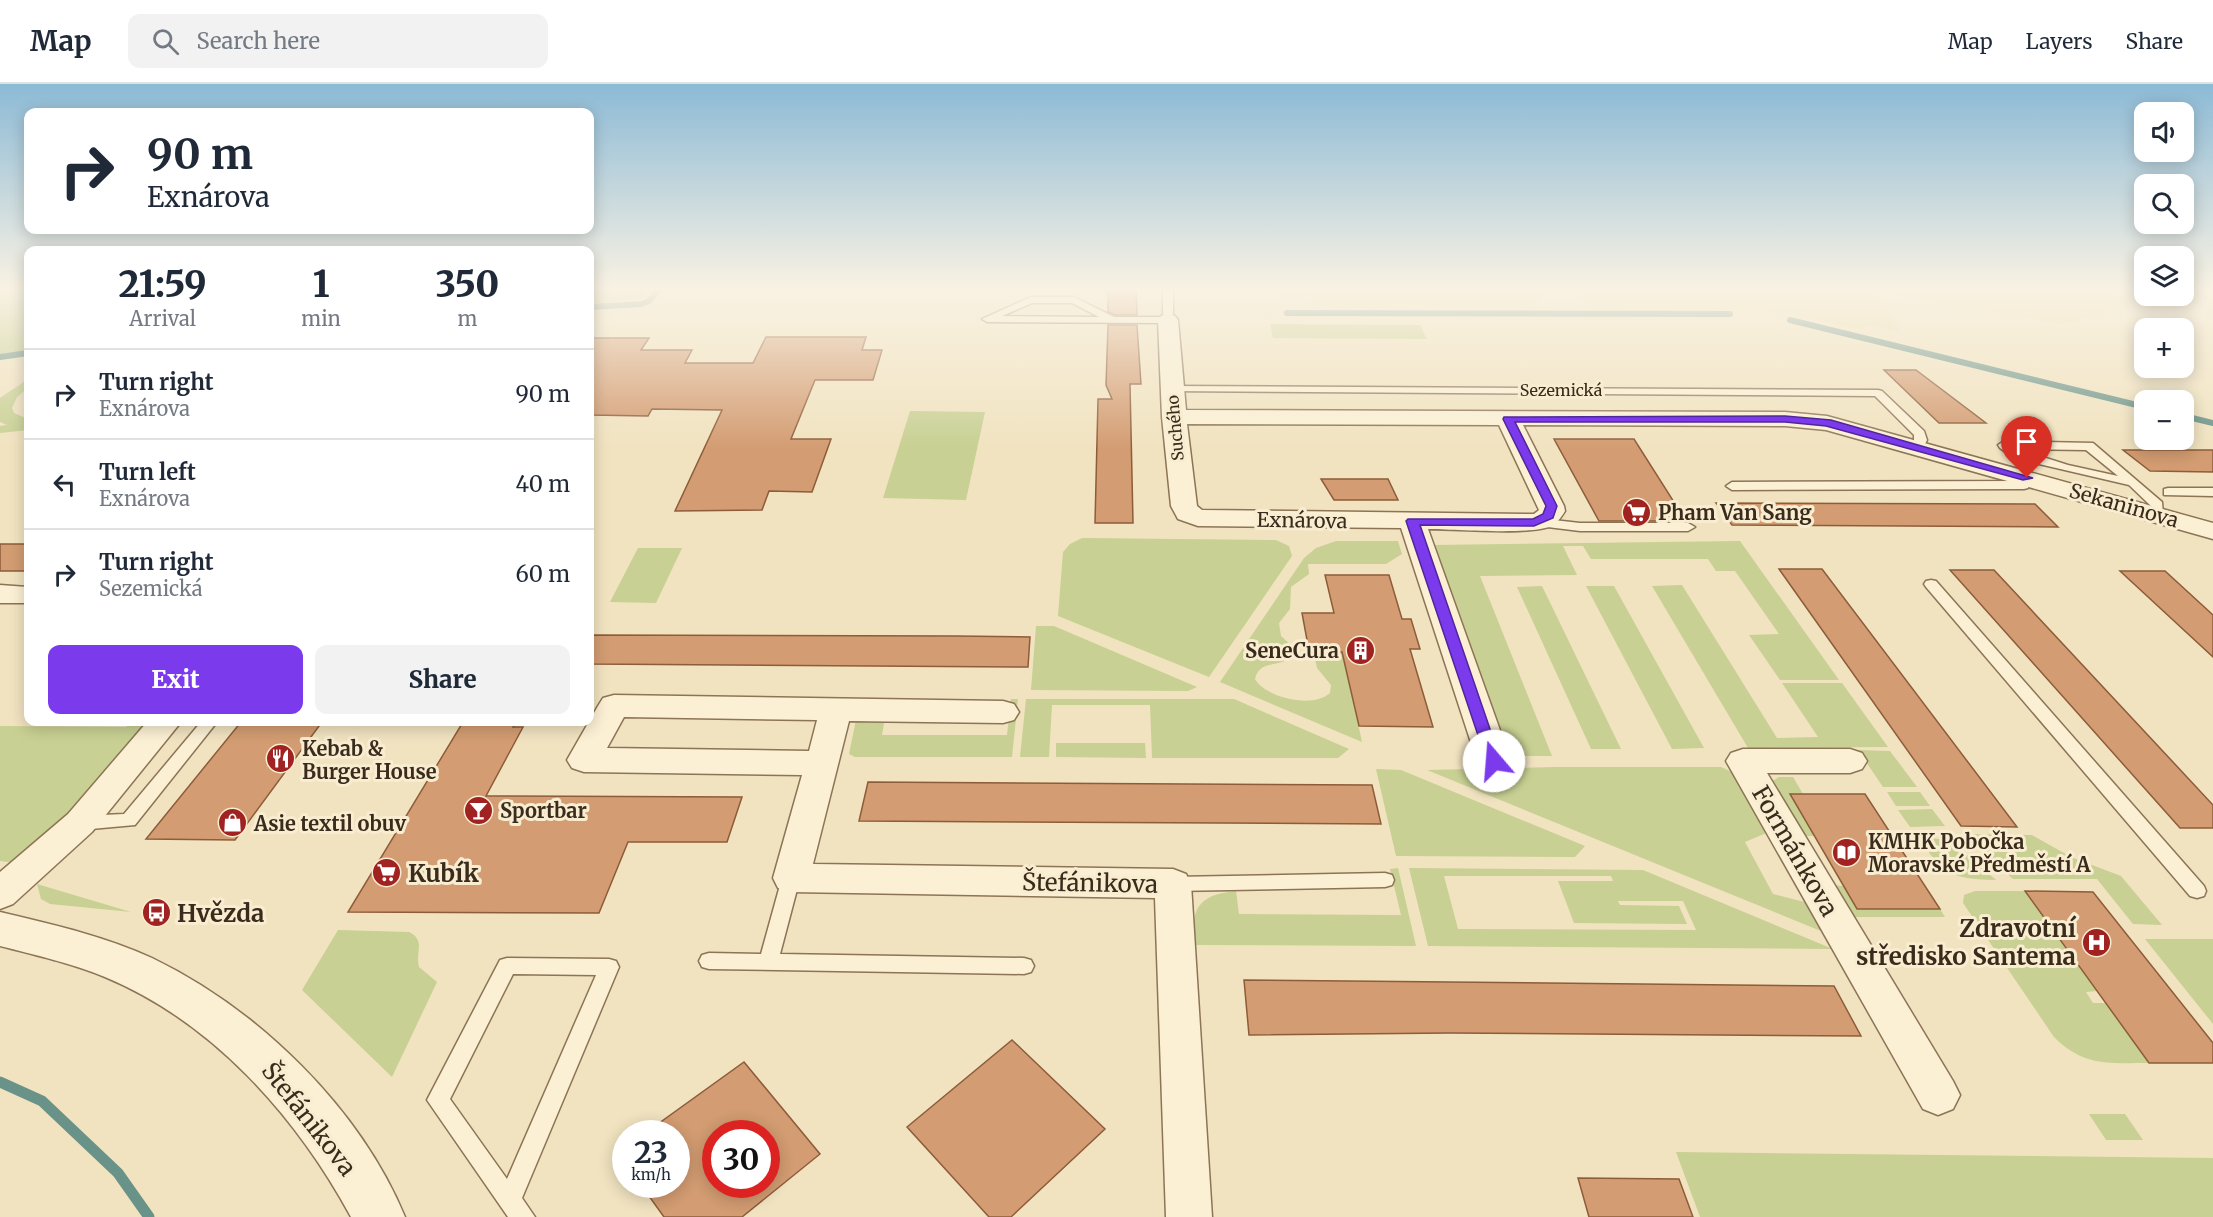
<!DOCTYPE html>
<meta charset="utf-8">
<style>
:root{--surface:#fff;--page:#f2f2f3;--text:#1f2937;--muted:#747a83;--line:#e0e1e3;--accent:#7c3aed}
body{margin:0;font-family:Merriweather,serif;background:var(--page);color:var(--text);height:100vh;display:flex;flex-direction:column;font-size:22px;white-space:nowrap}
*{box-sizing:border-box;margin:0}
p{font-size:20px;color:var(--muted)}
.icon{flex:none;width:33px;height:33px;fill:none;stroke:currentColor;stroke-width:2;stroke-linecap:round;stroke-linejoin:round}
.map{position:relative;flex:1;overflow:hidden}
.panel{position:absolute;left:24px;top:162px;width:570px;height:480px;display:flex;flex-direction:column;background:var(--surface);border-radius:12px;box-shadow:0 3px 15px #0003}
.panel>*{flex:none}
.top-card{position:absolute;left:24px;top:24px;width:570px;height:126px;border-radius:12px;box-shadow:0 3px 15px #0003;background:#fff;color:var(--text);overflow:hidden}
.tools{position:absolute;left:2134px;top:18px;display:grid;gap:12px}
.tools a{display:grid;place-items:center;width:60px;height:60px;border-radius:12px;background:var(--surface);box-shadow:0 3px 15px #0003;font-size:30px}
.speed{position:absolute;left:612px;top:1036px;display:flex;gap:12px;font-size:30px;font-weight:700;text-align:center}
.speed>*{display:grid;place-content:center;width:78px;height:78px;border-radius:50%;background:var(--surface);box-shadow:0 3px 15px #0003;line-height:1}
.speed small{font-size:15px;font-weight:400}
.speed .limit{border:9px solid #d22;background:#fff;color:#111}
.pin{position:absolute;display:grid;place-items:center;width:51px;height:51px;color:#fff;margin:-62px -26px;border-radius:50% 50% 50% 0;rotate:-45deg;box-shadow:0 0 6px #0007}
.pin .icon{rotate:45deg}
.me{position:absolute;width:66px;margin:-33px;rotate:342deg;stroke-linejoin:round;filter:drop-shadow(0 0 4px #0008)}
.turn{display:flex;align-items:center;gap:21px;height:126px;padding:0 24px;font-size:27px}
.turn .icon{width:78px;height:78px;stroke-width:2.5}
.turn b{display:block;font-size:42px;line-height:51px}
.eta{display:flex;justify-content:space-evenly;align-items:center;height:102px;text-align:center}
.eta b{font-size:36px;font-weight:800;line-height:42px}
.action{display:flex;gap:12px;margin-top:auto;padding:12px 24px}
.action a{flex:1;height:69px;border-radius:12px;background:var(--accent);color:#fff;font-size:24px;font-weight:800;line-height:69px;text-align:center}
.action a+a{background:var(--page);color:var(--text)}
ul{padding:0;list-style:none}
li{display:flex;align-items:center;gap:18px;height:90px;padding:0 24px;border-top:2px solid var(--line)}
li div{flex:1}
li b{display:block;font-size:22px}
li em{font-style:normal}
header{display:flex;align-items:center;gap:36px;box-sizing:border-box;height:84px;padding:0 30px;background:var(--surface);border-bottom:2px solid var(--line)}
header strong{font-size:28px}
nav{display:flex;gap:33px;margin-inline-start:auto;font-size:21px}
.search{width:420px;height:54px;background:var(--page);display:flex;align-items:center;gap:15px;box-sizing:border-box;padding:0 21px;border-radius:12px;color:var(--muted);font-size:22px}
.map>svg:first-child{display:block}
</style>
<header>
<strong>Map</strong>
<div class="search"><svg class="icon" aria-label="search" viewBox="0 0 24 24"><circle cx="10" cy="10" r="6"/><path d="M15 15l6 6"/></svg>Search here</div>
<nav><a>Map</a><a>Layers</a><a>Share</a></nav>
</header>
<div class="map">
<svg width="2213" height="1133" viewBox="0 0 2213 1133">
<rect width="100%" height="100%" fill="#f1e3c0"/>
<path fill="#e8dfac" d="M1269 206H1544L1545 210 1537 220 1528 222 1331 223 1313 221V212L1289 215 1279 213Z
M1574 206H2145V212H2160L2064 240 1875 208 1901 248 1865 241 1863 246 1789 230 1763 227 1589 226Z"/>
<path fill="#c8d093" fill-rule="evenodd" d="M0 206H28V267L0 271Z
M590 206H649L641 215 590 219Z
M1270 240 1420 241 1427 255 1273 254Z
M28 295V304L17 313 12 324 14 329 28 335V346L0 349V342L7 341 0 338V314Z
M910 327 985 328 966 416 883 414Z
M1082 454 1276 456 1289 462 1292 472 1209 593 1058 532 1063 468 1070 460Z
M1336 457H1398L1402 470 1386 480H1308L1309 490 1291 503 1290 525 1279 539 1281 552 1291 561 1290 568 1272 563 1267 572 1285 577C1273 582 1259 578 1255 595 1266 614 1313 625 1330 609L1331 601 1317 584 1313 567 1342 568 1362 658 1220 598 1304 474 1316 464Z
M1740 457 1839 596H1780L1749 551 1779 550 1735 487H1716L1708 475H1591L1583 462H1563L1577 491 1480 492 1552 672H1508L1431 461Z
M638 464H682L656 519 610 518Z
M1682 501 1777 654 1818 653 1782 599H1842L1888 663 1748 664 1652 502Z
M1542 502 1621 665H1591L1517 503Z
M1586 502H1614L1704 664 1672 665Z
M1036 542H1054L1197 603 1188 607 1031 606Z
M1011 615H1018L1012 673H855L849 670 856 636 885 633 882 651H1007Z
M1026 615H1234L1349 665 1338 674H1152L1150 621H1052L1049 673H1020Z
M131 638H149L33 767 15 779 0 777V642L126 643Z
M1056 659H1145L1146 674 1056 673Z
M1858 666 1890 667 1917 703H1883Z
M1556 683H1721L1747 695 1776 745 1745 758 1773 810 1820 822 1838 854 1427 686Z
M1376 685 1401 686 1585 762 1575 773 1396 772Z
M1779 693H1793L1803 710H1790L1814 752H1796L1771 698Z
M1887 708H1920L1930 722H1896Z
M1932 725 1945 742 1910 743 1898 726Z
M1963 750 2032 751 2071 773 2121 792 2162 841 2133 840 2097 795H2013Z
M1918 753 1950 756 1996 796C1950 795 1943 790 1918 753Z
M1398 784 1416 862 1194 861C1191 825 1197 811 1236 807L1239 830 1401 831 1390 785Z
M1409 784 1643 786 1833 865 1428 862ZM1444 792H1611L1613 797H1558L1574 839 1687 840 1679 822 1620 821 1618 817H1683L1696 846 1458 845Z
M37 800 131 828 50 820 41 815Z
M1831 801 1843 802 1857 825H1940L1945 833H1844Z
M1975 807H2025L2097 907 2086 908 2093 919H2106L2149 979C2109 979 2084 983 2054 953L1963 819 1964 811Z
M338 846 409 848C426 856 415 868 419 883L437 898 392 993 302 906Z
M2145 855H2213V940Z
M2089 1030H2125L2143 1056H2106Z
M1676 1068 2213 1074V1133H1700Z"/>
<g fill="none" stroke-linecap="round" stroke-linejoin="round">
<path stroke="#699288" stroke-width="6" d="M590 223 641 220 649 217 658 206
M1287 229 1730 230
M1790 236 2145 323
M0 273 28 269
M2184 332 2213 339"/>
<path stroke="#699288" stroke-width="11" d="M0 998 42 1017 118 1089 149 1133"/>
</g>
<path fill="#d39c72" stroke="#8d5c3a" stroke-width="1.5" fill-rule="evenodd" d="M1108 206H1136L1137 231H1115L1108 228Z
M1108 241H1137L1141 300H1130L1133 439H1095L1098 315H1112L1106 301Z
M766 253H866L862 266H882L873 296H815L791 355H831L812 408 769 407 762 426 675 427 722 326 652 325 648 332 590 331V254H649L641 266H692L685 279H753Z
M1884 286H1916L1986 339H1939Z
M1554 355H1634L1686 437H1599Z
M2123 366H2213V388L2150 387Z
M1321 395H1388L1398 416H1334Z
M1716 419 2035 420 2058 443 1732 441Z
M0 460H28V487H0Z
M1779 485H1822L2017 743 1961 742Z
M1950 486H1994L2213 721V744H2180Z
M2120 487H2165L2213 531V573Z
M1325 491H1389L1402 535H1411L1420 565H1410L1433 643 1359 642 1342 568 1309 567 1302 529H1334Z
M590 551 956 552 1030 553 1028 583 590 580Z
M241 638H322L235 756 146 755Z
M463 638H516L513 643H523L486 712 742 713 727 758H628L599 829 348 828Z
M868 698 1372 701 1381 740 859 737Z
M1790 710H1865L1940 825H1857Z
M2025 807 2093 808 2213 959V979H2149Z
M1244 896 1834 902 1861 952 1450 949 1249 951Z
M1012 956 1105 1045 1011 1133H989L907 1043Z
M744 978 820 1070 742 1133H664L641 1101H676V1050H644ZM716 1050H766V1101H716Z
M1578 1094 1679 1095 1693 1133H1589Z"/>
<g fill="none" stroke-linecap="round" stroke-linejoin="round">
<defs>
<path id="service" d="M1163 206H1173V236L1168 239 987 238 982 235 1031 213H1074L1114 233H1163ZM1032 219H1072L1099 233 1002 232Z
M1172 302 1878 306 1882 307 1924 347 1927 356 1922 366H1914V351L1875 312 1168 307V303Z
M2004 357 2093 359 2162 418 2163 431 2157 435 2152 434 2151 422 2129 401 2039 380 2007 369 2000 364 1998 361ZM2018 365 2086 366 2118 392 2068 381Z
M2027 390 2033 394 2028 404 2024 405 1732 406 1726 402 1732 398 2019 397 2023 391Z
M2168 404H2213V412L2164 411V405Z
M1536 434 1580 439H1688L1695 443 1688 447H1580L1531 441 1529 438Z
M1931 496 1936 497 2204 802 2206 807 2204 812 2197 814 2190 812 1926 503 1924 500 1926 497Z
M201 638H217L135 741 80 746 74 744 71 739 74 734 80 732 124 730Z
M791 787 797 789 800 794 780 870 1024 874 1031 876 1034 882 1031 888 1024 890 709 885 702 883 699 877 702 871 709 869 761 870 782 794 785 789Z
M1385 789 1392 791 1394 796 1392 801 1385 803 1173 807 1166 805 1164 800 1166 795 1173 793Z
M507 874 609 875 616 877 619 883 522 1114 535 1133H508L427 1016 500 876ZM513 890 596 891 507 1095 450 1015Z"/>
<path id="minor" d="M1168 230 1175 232 1178 236 1186 326 1785 328 1827 332 2213 439V455L1826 346 1785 342 1523 341 1564 422 1565 427C1562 432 1558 438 1553 441 1536 452 1452 445 1428 445L1511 677 1506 685 1494 689 1482 685 1477 677 1401 444 1198 442 1178 435 1171 422 1162 333 1158 236 1161 232ZM1187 340 1499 341 1539 426 1534 430 1202 426 1197 422Z
M0 501 28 503V519H0Z
M614 611 1003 617 1014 620 1019 628 1014 636 1003 639 849 637 813 780 1173 785 1186 790 1191 800 1212 1133H1166L1155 814 791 808 778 804 773 794 802 691 584 688 572 684 567 676 598 622 603 614ZM624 633 817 636 809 667 607 664Z
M147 638H181L92 748 13 820 0 825V788L68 730Z
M1743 665H1850L1862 669 1867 677 1862 685 1850 689H1767L1953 997 1960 1011 1953 1025 1938 1031 1923 1025 1726 677 1731 669Z"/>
<path id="tertiary" d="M0 828C51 840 104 852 152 874 258 925 360 1024 405 1133H351C296 1032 213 938 105 893 71 879 35 871 0 862Z"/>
</defs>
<use href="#service" stroke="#8c7456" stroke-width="3"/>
<use href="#minor" stroke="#8c7456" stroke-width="3"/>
<use href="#tertiary" stroke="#8c7456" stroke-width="3"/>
<use href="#service" fill="#fbf0d4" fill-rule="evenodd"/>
<use href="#minor" fill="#fbf0d4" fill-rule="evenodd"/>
<use href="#tertiary" fill="#fbf0d4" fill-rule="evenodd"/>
</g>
<linearGradient id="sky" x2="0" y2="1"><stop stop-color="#8cbad6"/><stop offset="0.56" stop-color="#f9f2e3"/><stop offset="1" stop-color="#f9f2e3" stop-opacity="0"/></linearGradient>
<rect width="2213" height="365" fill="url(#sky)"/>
<path fill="#7c3aed" stroke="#51269a" stroke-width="1.5" d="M1785 332 1831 336 2033 394 2023 396 1826 342 1785 338H1515L1557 422 1553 434 1534 442 1420 441 1501 677 1499 681H1488L1406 437 1408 435H1533L1543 430 1546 422 1503 335 1504 333Z"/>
<defs>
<symbol id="supermarket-disc" viewBox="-11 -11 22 22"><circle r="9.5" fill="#a02221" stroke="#f8edd0"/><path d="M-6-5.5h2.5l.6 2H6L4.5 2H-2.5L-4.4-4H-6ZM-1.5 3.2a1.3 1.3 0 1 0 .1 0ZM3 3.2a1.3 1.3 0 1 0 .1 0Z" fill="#fff"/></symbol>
<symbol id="building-disc" viewBox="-11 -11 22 22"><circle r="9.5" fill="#a02221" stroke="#f8edd0"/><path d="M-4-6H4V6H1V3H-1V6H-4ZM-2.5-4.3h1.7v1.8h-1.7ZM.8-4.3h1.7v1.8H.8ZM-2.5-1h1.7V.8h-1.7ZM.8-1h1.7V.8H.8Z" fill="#fff"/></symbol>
<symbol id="restaurant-disc" viewBox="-11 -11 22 22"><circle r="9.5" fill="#a02221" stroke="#f8edd0"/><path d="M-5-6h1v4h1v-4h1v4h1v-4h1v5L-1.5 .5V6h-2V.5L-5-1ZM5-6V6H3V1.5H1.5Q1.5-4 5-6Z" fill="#fff"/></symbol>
<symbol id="bar-disc" viewBox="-11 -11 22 22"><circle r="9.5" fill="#a02221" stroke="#f8edd0"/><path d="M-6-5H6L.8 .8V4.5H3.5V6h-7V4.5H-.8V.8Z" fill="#fff"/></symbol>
<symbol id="shop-disc" viewBox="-11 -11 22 22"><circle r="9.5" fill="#a02221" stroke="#f8edd0"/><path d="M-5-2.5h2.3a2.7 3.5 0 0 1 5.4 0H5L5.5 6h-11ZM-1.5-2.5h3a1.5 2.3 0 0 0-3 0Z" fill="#fff"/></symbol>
<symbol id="library-disc" viewBox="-11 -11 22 22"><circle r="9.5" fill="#a02221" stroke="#f8edd0"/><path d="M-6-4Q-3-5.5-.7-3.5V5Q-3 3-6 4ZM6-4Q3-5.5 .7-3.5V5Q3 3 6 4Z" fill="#fff"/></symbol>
<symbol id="bus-disc" viewBox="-11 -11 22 22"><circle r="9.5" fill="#a02221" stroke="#f8edd0"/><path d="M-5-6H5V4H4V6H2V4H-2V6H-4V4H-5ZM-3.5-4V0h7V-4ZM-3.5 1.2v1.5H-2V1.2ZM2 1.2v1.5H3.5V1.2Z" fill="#fff"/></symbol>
<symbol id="hospital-disc" viewBox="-11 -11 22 22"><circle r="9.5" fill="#a02221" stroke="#f8edd0"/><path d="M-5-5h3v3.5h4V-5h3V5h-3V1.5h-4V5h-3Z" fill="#fff"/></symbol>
</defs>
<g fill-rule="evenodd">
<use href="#supermarket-disc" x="1620" y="412" width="33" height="33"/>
<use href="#building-disc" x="1344" y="550" width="33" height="33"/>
<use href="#restaurant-disc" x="264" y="658" width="33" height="33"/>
<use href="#bar-disc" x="462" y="710" width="33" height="33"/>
<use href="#shop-disc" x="216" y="722" width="33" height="33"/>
<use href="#library-disc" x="1830" y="752" width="33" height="33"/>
<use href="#supermarket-disc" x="370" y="772" width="33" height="33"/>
<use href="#bus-disc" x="140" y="812" width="33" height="33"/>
<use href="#hospital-disc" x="2080" y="842" width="33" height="33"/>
</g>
<g text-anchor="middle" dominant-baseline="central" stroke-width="6" stroke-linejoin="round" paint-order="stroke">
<g font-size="16" fill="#3a2b1c" stroke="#f8edd0">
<text x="1561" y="306">Sezemická</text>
<text transform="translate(1175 344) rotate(-95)">Suchého</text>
</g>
<g font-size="20" fill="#3a2b1c" stroke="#f8edd0">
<text transform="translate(2124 421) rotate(16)">Sekaninova</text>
<text transform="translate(1302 436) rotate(1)">Exnárova</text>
</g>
<g font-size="20" font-weight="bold" fill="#3a2b1c" stroke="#f8edd0" text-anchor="start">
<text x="1658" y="428">Pham Van Sang</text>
<text x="1339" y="566" text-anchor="end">SeneCura</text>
<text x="302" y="664">Kebab &amp;<tspan x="302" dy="23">Burger House</tspan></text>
<text x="500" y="726">Sportbar</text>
<text x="254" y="739">Asie textil obuv</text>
<text x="1868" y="757">KMHK Pobočka<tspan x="1868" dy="23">Moravské Předměstí A</tspan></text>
</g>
<g font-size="24" fill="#3a2b1c" stroke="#f8edd0">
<text transform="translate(1795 767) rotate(60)">Formánkova</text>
<text transform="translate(1090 799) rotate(1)">Štefánikova</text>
<text transform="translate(309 1035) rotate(52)">Štefánikova</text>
</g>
<g font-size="24" font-weight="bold" fill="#3a2b1c" stroke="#f8edd0" text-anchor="start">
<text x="408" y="789">Kubík</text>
<text x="177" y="829">Hvězda</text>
<text x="2076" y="844" text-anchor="end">Zdravotní<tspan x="2076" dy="28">středisko Santema</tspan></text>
</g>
</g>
</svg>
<div class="tools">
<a><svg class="icon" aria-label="sound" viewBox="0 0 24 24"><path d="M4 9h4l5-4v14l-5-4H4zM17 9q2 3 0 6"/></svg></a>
<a><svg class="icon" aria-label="search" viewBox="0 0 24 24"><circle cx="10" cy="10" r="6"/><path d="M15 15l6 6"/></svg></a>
<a><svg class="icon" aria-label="layers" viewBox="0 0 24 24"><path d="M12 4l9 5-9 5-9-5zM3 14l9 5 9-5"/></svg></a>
<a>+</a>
<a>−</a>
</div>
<div class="speed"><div>23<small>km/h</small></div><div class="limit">30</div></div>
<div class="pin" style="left:2027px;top:394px;background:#d93025"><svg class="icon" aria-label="arrive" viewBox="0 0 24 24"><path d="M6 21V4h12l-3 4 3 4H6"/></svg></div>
<svg class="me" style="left:1494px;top:677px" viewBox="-20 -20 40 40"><circle r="19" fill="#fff"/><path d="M0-13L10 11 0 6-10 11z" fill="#7c3aed"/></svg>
<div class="top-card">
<div class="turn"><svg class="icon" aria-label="right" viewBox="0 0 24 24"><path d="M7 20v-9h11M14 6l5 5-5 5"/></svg><div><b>90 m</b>Exnárova</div></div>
</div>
<section class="panel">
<div class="eta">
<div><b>21:59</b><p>Arrival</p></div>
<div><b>1</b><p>min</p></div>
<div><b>350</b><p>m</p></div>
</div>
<ul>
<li><svg class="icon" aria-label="right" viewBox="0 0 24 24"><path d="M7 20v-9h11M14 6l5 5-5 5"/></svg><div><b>Turn right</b><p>Exnárova</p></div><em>90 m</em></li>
<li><svg class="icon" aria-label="left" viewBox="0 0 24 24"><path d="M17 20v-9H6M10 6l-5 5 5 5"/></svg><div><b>Turn left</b><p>Exnárova</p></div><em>40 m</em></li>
<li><svg class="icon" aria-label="right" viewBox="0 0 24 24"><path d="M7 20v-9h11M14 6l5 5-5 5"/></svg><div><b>Turn right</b><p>Sezemická</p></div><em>60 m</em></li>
</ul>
<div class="action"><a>Exit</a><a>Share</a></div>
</section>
</div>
